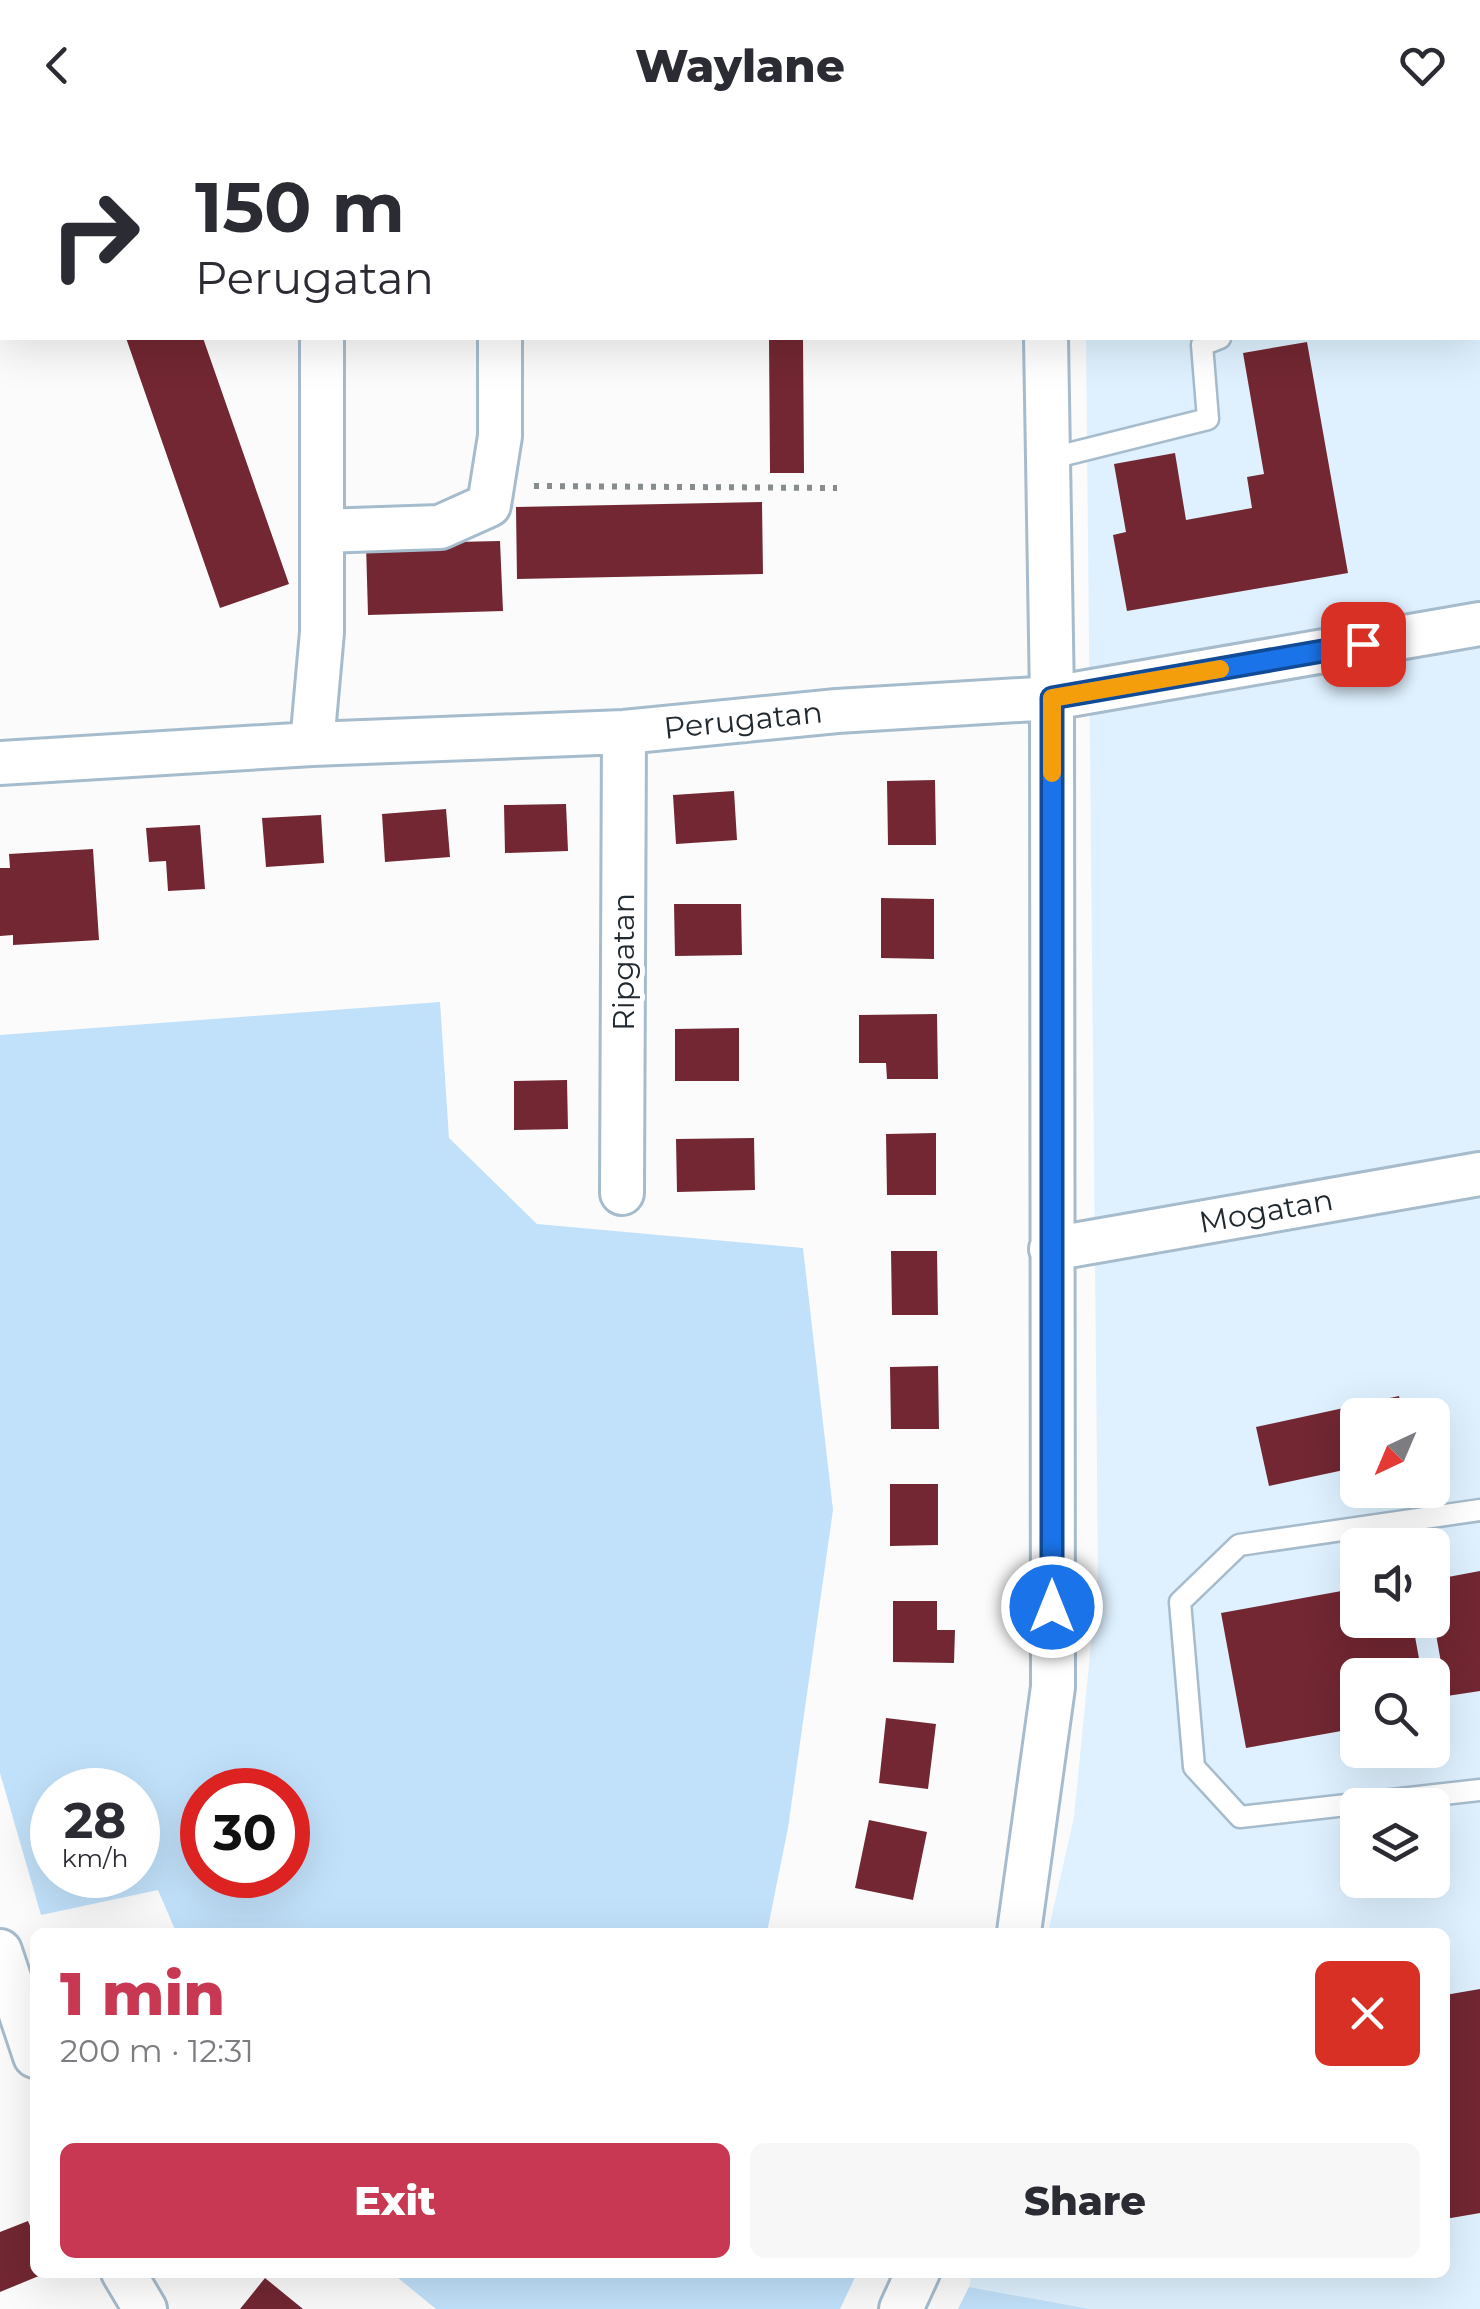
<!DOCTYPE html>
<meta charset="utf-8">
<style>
:root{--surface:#fff;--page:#f7f7f7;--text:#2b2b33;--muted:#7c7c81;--accent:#c93852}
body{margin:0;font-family:Montserrat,sans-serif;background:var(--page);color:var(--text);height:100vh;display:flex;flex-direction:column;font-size:38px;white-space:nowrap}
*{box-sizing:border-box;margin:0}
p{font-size:32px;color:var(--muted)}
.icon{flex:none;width:55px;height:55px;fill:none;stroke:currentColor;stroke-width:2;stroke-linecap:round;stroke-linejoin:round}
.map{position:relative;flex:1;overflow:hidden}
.side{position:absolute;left:30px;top:1798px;width:1420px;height:350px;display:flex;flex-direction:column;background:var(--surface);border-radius:15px;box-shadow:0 10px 40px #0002}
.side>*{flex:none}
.guide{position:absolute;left:0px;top:0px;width:1480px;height:210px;box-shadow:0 10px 40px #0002;background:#fff;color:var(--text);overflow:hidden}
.needle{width:65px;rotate:224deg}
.tools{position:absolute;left:1340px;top:1268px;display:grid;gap:20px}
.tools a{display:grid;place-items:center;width:110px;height:110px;border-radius:15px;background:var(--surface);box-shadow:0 10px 40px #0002;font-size:50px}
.speed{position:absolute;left:30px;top:1638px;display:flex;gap:20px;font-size:50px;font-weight:700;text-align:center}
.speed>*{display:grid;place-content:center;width:130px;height:130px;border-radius:50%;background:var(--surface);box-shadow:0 10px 40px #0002;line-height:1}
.speed small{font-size:25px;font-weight:400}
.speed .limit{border:15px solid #d22;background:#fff;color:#111}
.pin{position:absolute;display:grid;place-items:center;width:85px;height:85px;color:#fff;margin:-42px;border-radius:20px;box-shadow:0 5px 15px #0006}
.me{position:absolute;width:110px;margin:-55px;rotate:0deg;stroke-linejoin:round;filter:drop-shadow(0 0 8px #0008)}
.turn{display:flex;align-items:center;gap:35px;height:210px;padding:0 30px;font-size:45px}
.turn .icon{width:130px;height:130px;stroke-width:2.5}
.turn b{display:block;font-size:70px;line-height:85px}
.round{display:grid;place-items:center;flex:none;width:105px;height:105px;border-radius:15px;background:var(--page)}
.overview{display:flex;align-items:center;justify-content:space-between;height:170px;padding:0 30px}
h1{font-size:60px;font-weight:800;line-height:75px;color:var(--accent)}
.button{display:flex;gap:20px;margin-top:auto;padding:20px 30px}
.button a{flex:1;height:115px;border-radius:15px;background:var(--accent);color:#fff;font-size:40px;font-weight:800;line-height:115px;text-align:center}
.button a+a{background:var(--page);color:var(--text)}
header{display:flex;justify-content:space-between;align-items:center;height:130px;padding:0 30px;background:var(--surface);font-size:45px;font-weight:800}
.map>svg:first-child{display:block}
</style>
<header><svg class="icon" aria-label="back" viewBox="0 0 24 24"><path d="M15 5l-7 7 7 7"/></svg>Waylane<svg class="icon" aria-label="heart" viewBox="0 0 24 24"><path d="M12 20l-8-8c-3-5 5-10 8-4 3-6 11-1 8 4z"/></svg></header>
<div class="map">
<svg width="1480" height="2179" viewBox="0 0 1480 2179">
<rect width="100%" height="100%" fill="#fbfbfb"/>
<path fill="#dff1ff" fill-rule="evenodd" d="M1084 0H1480V2179H1090L969 2157 973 2142H1445V1802H1048L1074 1687 1098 1443 1086 208H1478V2ZM1358 1285H1432V1360H1358ZM1358 1415H1432V1490H1358ZM1358 1545H1432V1620H1358ZM1358 1675H1432V1750H1358Z"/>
<path fill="#c1e1fa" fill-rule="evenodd" d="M440 872 449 1008 537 1094 803 1118 833 1380 788 1698 767 1802H176L158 1760 41 1785 0 1643V905ZM52 1660H138V1745H52ZM202 1660H288V1745H202Z
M392 2143H391H857L840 2179H436Z
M969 2157 1090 2179H958Z"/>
<path fill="#722732" d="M126 208H203L289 454 220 478Z
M769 208H803L804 343H770Z
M1307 212 1348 443 1127 481 1113 405 1126 402 1114 334 1175 323 1186 390 1252 378 1247 347 1264 344 1243 223Z
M762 372 763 444 517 449 516 377Z
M500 411 503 481 368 485 366 414Z
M935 650 936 715H888L887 651Z
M734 661 737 710 676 714 673 665Z
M566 674 568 721 505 723 504 675Z
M446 679 450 727 385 732 382 684Z
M321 685 324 733 266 737 262 688Z
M200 695 205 759 168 761 166 731 149 732 146 698Z
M93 719 99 810 13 815V805L0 806V738H10L9 724Z
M881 768 934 769V829L881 828Z
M674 774H741L742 825 675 826Z
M937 884 938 949H887L886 933H859V885Z
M739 898V951H675V899Z
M567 950 568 999 514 1000V951Z
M936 1003V1065H887L886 1004Z
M754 1008 755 1060 677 1062 676 1009Z
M891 1121H937L938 1185H892Z
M938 1236 939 1299H891L890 1237Z
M1399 1266 1403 1285H1358V1337L1269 1356 1256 1297Z
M890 1354H938V1415L890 1416Z
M1480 1441V1561L1447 1566 1432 1482V1450Z
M1358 1458V1490H1412L1422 1545H1358V1598L1246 1618 1221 1483Z
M893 1471H937V1500H955L954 1533 893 1532Z
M886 1588 936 1594 928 1659 879 1653Z
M869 1690 927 1702 913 1770 855 1758Z
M1480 1859V2083L1445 2089V1865Z
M28 2091 35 2108V2142L46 2143 0 2162V2102Z
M265 2148 303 2179H240Z"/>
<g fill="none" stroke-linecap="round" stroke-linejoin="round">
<defs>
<path id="service" d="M1251 0V2
M1048 329 1208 289 1202 215 1220 208
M1480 1380 1239 1415 1180 1472 1194 1637 1240 1687 1480 1660"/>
<path id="minor" d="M499 0V2
M1044 0V2
M314 2V0
M322 401 440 397 489 375 500 306V208
M312 614 322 502V208
M0 633 312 614 624 602 837 581 1052 568 1480 494
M622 1063 624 602
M1051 1119 1480 1044
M1019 1802 1053 1557 1052 568 1046 208
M0 1821 35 1926
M123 2142 145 2179
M901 2179 918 2142"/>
</defs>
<use href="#service" stroke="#a6bccd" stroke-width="25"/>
<use href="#minor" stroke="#a6bccd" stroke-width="48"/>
<path stroke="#878c8f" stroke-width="6" stroke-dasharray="5 8" stroke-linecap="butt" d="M534 356 837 358"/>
<use href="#service" stroke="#fff" stroke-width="20"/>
<use href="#minor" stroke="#fff" stroke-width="42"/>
</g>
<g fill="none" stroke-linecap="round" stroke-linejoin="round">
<defs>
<path id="route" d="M1052 1477V568L1363 514"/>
</defs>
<use href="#route" stroke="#114b97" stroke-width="25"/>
<use href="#route" stroke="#1a73e8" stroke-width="18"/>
<path stroke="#f59e0b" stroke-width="18" d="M1052 643V568L1220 539"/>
</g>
<g text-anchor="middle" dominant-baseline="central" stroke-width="10" stroke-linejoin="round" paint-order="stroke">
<g font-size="30" fill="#20292f" stroke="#fff">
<text transform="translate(743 590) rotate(-6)">Perugatan</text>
<text transform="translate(623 832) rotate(-90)">Ripgatan</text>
<text transform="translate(1266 1081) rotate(-10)">Mogatan</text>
</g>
</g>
</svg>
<div class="tools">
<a><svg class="needle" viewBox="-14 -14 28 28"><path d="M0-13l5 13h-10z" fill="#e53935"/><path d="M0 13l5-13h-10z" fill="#7c7c81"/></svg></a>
<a><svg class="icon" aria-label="sound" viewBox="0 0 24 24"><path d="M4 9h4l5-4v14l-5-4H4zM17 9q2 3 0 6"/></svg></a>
<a><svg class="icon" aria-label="search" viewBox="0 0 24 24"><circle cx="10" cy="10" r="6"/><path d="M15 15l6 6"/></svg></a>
<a><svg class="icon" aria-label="layers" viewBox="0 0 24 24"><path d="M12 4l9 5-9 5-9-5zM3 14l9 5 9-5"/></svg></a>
</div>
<div class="speed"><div>28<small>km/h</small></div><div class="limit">30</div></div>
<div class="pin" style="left:1363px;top:514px;background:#d93025"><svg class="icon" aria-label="arrive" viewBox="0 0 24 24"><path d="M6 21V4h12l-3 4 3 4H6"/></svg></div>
<svg class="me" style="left:1052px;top:1477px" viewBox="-20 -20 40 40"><circle r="17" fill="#1a73e8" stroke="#fff" stroke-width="3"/><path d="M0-11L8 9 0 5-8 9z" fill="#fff"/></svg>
<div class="guide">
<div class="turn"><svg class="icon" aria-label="right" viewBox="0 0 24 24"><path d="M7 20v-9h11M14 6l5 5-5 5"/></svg><div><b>150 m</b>Perugatan</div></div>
</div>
<section class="side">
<div class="overview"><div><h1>1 min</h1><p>200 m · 12:31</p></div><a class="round" style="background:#d93025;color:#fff"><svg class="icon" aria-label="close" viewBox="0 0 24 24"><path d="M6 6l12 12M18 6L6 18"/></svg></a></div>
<div class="button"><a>Exit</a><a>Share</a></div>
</section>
</div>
